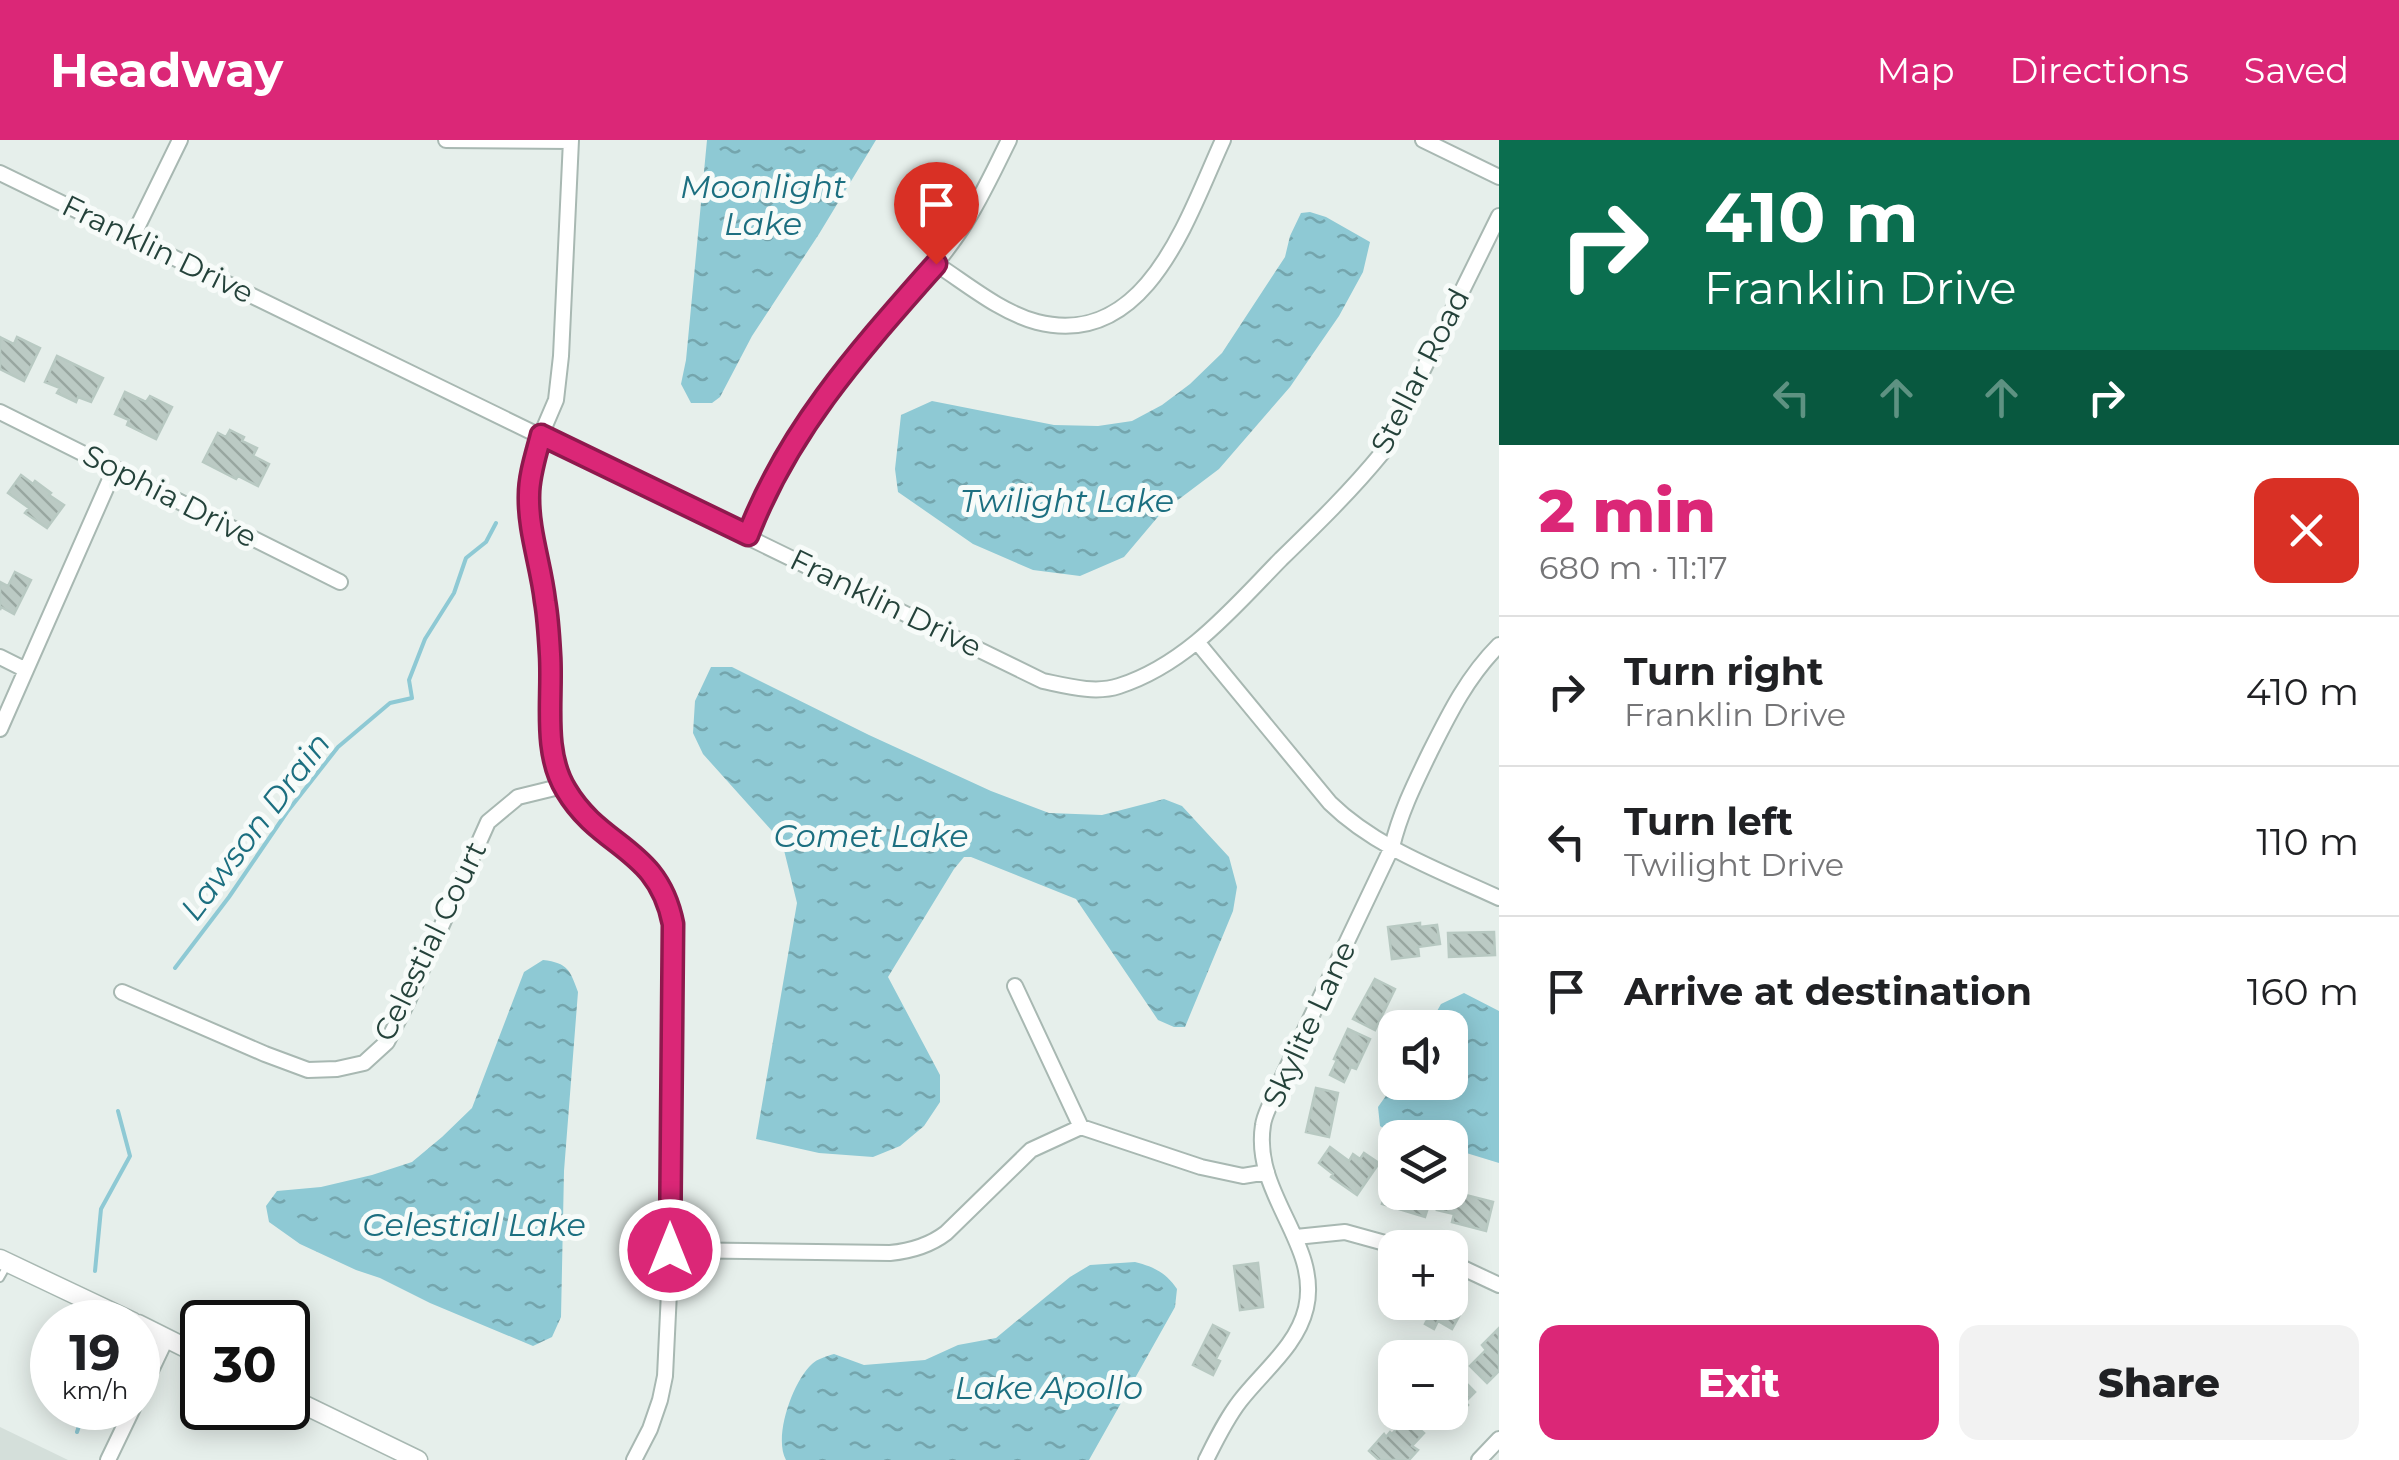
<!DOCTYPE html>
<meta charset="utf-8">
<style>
:root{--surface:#fff;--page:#f2f2f2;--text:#202124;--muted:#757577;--line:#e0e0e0;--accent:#db2777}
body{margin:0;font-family:Montserrat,sans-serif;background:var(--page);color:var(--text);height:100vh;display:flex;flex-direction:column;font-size:38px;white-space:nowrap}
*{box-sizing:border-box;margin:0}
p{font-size:32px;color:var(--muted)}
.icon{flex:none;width:55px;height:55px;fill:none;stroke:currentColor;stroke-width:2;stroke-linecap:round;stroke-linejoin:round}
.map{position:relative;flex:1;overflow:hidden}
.panel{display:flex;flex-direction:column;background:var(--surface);width:900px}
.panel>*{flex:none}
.top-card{background:#0b6e4f;color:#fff;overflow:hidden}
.tools{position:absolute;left:1378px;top:870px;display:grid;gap:20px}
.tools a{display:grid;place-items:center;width:90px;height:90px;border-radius:20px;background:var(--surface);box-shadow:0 5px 25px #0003;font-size:50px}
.speed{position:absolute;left:30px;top:1160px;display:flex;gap:20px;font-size:50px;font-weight:700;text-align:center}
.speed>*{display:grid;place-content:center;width:130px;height:130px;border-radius:50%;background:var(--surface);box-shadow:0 5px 25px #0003;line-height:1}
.speed small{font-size:25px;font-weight:400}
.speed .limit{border:5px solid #111;border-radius:15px;background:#fff;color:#111}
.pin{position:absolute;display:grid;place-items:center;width:85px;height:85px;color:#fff;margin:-102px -42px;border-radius:50% 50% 50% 0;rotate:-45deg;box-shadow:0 0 10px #0007}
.pin .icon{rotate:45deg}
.me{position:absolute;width:110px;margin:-55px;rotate:0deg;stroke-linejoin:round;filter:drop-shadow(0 0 8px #0008)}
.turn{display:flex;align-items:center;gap:35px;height:210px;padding:0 40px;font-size:45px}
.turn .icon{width:130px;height:130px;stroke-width:2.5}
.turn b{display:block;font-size:70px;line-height:85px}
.lanes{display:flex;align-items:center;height:95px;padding:0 40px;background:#0003;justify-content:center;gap:50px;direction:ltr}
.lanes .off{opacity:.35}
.round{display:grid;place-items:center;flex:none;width:105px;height:105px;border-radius:20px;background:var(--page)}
.overview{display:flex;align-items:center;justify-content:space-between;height:170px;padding:0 40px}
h1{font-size:60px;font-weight:800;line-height:75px;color:var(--accent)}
.cta{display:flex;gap:20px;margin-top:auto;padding:20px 40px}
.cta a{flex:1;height:115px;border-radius:20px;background:var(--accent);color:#fff;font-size:40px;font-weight:800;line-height:115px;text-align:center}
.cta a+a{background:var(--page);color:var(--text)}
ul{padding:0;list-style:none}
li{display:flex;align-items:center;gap:30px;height:150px;padding:0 40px;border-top:2px solid var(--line)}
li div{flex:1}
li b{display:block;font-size:38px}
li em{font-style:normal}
header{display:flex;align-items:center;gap:60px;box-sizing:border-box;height:140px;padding:0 50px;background:var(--accent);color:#fff}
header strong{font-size:48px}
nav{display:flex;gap:55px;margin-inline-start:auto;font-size:35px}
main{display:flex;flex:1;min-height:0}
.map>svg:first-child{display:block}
</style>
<header>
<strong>Headway</strong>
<nav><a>Map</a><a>Directions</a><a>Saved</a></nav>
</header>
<main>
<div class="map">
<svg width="1499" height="1320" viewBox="0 0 1499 1320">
<defs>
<pattern id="water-ripples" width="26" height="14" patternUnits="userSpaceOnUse" patternTransform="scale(2.5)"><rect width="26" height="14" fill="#8ec9d4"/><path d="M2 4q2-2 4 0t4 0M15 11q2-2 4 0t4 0" fill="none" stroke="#74a5ad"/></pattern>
<pattern id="building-back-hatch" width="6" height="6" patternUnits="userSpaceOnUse" patternTransform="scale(2.5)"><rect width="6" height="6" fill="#bbcac4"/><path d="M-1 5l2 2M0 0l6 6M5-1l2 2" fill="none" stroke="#98a6a0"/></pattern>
</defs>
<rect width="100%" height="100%" fill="#e6efeb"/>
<path fill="#d4dfda" d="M0 1287 68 1320H0Z"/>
<path fill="url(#water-ripples)" d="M707 0H876L819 94 752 196 720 257 712 263H691L681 244 686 220Z
M1310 72 1326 77 1370 102 1363 132 1339 176 1290 247 1219 329 1162 372 1124 417 1080 436 1033 430 973 404 898 352 895 329 901 275 932 261 1054 285 1098 286 1132 281 1162 265 1190 244 1222 213 1285 117 1290 96 1301 73Z
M711 527H732L869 595 991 651 1049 673 1102 675 1164 659 1182 666 1229 717 1237 747 1233 771 1185 887H1174L1158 880 1076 759 971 717H964L954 729 888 837 940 935V962L924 986 900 1006 873 1017 819 1013 756 999 797 763 782 702 703 614 693 593 695 561Z
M543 820C568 823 570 830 578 852L564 1031 561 1177 552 1197 533 1206 430 1163 380 1138 356 1130 300 1104 269 1082 266 1066 277 1051 321 1047 372 1035 412 1022 442 997 472 968 524 832Z
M1464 853 1499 871V1023L1450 1008V998L1397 997 1380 986 1378 967 1395 943 1450 942V888L1428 887 1441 864Z
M1135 1122C1155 1127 1166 1133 1177 1149L1175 1167 1089 1320H786C773 1297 793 1241 812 1224 817 1219 827 1216 834 1214L864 1225 925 1220 958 1205 996 1198 1070 1137 1090 1125Z"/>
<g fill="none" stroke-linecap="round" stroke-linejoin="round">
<path stroke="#8ec9d4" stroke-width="4" d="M175 828 229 757 287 672 338 607 390 563 412 558 409 540 425 499 454 453 466 418 486 402 496 383
M95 1131 101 1069 130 1016 118 971
M77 1292 85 1268"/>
</g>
<path fill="url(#building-back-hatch)" stroke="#b8c9c2" stroke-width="2.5" d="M0 197 14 204 17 197 40 208 24 241 0 229Z
M57 216 103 238 91 262 78 257 76 262 57 253 60 248 45 242Z
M125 252 146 262 150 256 172 267 156 299 127 285 129 280 115 274Z
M230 290 244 297 242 301 257 308 253 316 269 324 258 346 238 336 236 339 203 322 218 293 226 297Z
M21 335 33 344 35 341 51 353 49 355 64 365 47 388 25 373 29 368 8 353Z
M15 432 31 440 14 474 1 467 0 470V442L8 446Z
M1420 783V787L1437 785 1440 804 1418 807 1419 816 1392 819 1388 787Z
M1494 792 1495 815 1449 817 1448 793Z
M1375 839 1395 849 1375 890 1353 879Z
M1348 889 1370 899 1356 929 1351 927 1344 942 1330 935 1337 920 1334 919Z
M1316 948 1338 953 1329 997 1306 992Z
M1330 1007 1349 1021 1353 1014 1360 1019 1364 1013 1379 1023 1357 1055 1331 1037 1333 1034 1319 1023Z
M1389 1042 1395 1043V1052H1423L1432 1055 1425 1077 1382 1064Z
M1450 1051 1493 1062 1486 1091 1452 1082 1454 1074 1437 1070 1442 1052Z
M1258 1123 1263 1167 1240 1170 1234 1126Z
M1450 1161 1452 1162 1451 1165 1462 1171 1452 1189 1438 1181 1434 1189 1425 1184 1427 1180 1411 1172 1416 1162H1450Z
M1213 1185 1229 1193 1216 1219 1220 1221 1213 1235 1193 1225Z
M1499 1188V1231L1487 1243 1470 1226 1486 1210 1482 1205Z
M1462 1239 1475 1252 1465 1262 1468 1265 1457 1277 1450 1270V1245L1452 1248Z
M1406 1277 1424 1293 1412 1306 1418 1310 1409 1320H1379L1369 1311 1384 1294 1386 1297 1390 1292 1392 1294Z"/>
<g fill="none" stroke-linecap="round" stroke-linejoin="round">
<defs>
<path id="service" d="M0 1138 8 1124"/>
<path id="minor" d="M446 0 571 1
M571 0 561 216 556 260 541 295 529 348V375L541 428 546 463 550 515 551 596 554 620 563 646 579 670 597 688 643 722 654 735 669 765 673 784 671 1110 665 1236 660 1260 650 1289 634 1320
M1423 0 1499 37
M0 33 1043 541C1067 546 1095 554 1119 546 1187 524 1233 468 1281 419 1316 385 1351 351 1382 313L1499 76
M133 96 180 0
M936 124C967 144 1000 172 1037 182 1147 210 1188 76 1223 0
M0 272 340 442
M748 395C774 325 816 264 864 206 896 167 934 131 962 88 980 61 994 30 1009 0
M1198 503 1330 663C1376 708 1441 731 1499 758
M0 517 26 530
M0 589 115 328
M1015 846 1081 987
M122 852 265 914 308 930 337 929 364 923 387 902 407 863 488 682 518 657 563 646
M1296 1097 1345 1092 1403 1108
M671 1110 890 1113C911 1111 929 1106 946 1093L1031 1010 1081 987 1201 1027 1243 1036 1267 1032
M1450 1122 1499 1145
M138 1258 166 1199
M108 1320 133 1268
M1206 1320C1216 1300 1226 1279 1240 1261 1263 1231 1297 1206 1306 1168 1321 1104 1252 1054 1263 985 1264 976 1270 966 1273 957L1392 707C1400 673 1415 643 1430 612 1450 572 1468 536 1499 505
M1479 1320 1499 1299"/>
<path id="tertiary" d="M0 1119 133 1182
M138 1184 202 1216
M288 1257 418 1320"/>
</defs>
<use href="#service" stroke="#a8b8b2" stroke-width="10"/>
<use href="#minor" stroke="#a8b8b2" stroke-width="18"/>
<use href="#tertiary" stroke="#a8b8b2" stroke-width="21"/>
<use href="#service" stroke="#fff" stroke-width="6"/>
<use href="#minor" stroke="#fff" stroke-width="14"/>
<use href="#tertiary" stroke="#fff" stroke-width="18"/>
</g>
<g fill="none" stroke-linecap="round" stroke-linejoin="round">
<defs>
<path id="route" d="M670 1110 673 784C658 707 601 709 566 650 542 611 553 558 550 514 549 496 548 478 545 461 541 425 528 391 529 355 529 335 536 315 541 295L748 395C789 288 861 209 936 124"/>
</defs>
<use href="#route" stroke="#8e194d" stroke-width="25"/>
<use href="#route" stroke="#db2777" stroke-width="18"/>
</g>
<g text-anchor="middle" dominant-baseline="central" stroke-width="10" stroke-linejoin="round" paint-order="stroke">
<g font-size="30" fill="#24423a" stroke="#f7fbf9">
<text transform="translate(158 109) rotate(26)">Franklin Drive</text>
<text transform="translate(1420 231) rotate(-63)">Stellar Road</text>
<text transform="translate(170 356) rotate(27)">Sophia Drive</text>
<text transform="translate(886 463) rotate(26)">Franklin Drive</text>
<text transform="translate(430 801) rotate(-64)">Celestial Court</text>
<text transform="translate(1309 884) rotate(-65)">Skylite Lane</text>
</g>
<g font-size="32" font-style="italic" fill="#1c6f80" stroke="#f7fbf9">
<text x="763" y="46">Moonlight<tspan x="763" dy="37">Lake</tspan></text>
<text x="1067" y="360">Twilight Lake</text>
<text transform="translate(255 686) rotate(-53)">Lawson Drain</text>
<text x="871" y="695">Comet Lake</text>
<text x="474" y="1084">Celestial Lake</text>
<text x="1049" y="1247">Lake Apollo</text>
</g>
</g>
</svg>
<div class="tools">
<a><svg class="icon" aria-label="sound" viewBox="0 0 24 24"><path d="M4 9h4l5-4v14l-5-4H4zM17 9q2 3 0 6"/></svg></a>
<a><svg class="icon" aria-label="layers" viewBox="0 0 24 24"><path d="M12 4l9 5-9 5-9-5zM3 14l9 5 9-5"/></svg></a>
<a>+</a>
<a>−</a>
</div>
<div class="speed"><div>19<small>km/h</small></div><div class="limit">30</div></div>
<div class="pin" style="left:936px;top:124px;background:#d93025"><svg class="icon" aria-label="arrive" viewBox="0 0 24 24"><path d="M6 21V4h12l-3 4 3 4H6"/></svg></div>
<svg class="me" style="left:670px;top:1110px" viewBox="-20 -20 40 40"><circle r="17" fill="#db2777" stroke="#fff" stroke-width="3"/><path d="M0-11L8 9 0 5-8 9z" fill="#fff"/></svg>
</div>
<section class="panel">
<div class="top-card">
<div class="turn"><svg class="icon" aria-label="right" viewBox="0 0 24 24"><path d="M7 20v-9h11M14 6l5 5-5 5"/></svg><div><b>410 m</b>Franklin Drive</div></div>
<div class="lanes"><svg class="icon off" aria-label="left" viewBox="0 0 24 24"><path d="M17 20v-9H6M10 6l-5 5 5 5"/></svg><svg class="icon off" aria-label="ahead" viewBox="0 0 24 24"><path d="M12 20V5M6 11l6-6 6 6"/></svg><svg class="icon off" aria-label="ahead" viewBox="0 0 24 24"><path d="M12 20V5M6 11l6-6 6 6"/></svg><svg class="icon" aria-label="right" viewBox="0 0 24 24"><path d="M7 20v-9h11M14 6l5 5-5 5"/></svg></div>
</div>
<div class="overview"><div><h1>2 min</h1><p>680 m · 11:17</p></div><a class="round" style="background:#d93025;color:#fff"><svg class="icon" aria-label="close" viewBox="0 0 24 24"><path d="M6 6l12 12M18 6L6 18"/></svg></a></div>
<ul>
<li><svg class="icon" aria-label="right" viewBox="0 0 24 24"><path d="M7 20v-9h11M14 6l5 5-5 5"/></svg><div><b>Turn right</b><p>Franklin Drive</p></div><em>410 m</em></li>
<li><svg class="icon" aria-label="left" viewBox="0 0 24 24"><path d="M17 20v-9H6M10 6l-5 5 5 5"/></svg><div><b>Turn left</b><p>Twilight Drive</p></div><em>110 m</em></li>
<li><svg class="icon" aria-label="arrive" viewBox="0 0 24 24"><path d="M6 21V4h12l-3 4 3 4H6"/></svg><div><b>Arrive at destination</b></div><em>160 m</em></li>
</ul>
<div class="cta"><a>Exit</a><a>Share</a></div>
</section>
</main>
